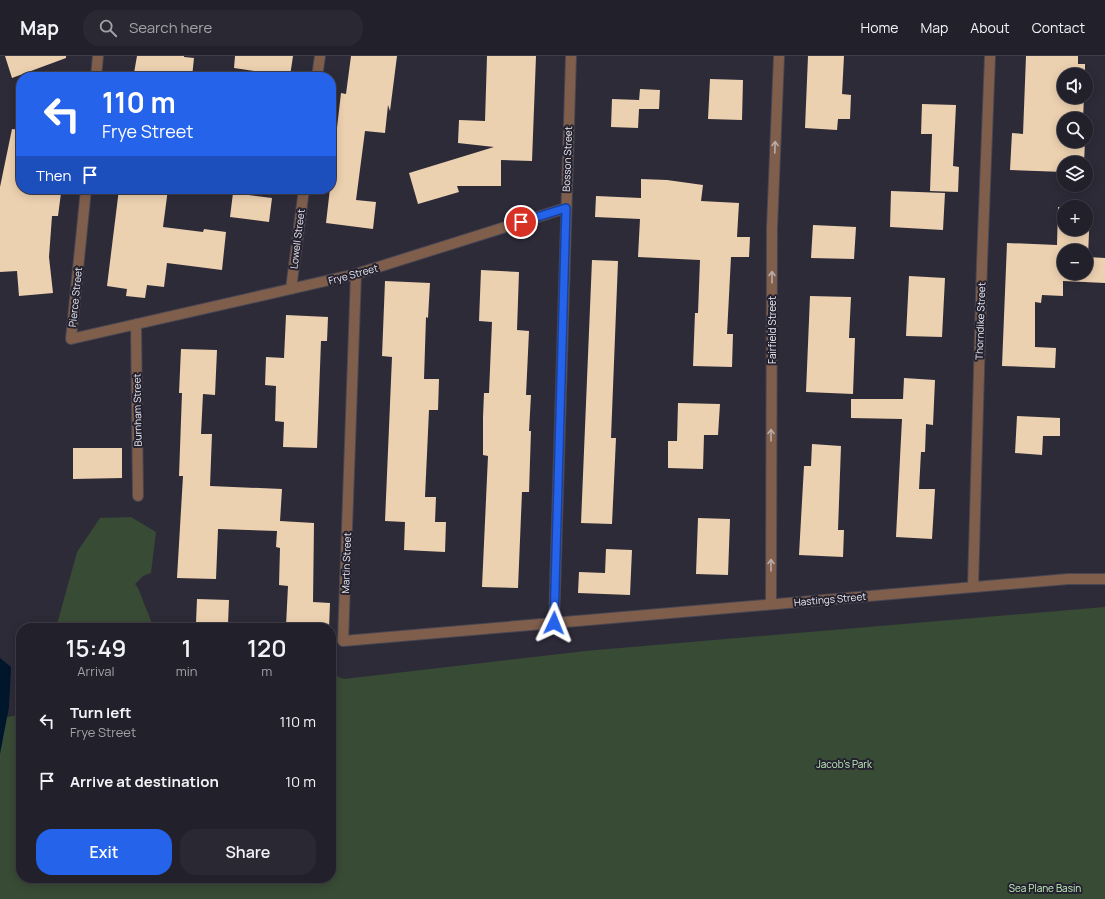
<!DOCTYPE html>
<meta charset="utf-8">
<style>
:root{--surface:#22202b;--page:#2a2833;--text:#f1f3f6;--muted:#a2a3a9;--line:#3f3e47;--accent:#2563eb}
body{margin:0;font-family:Manrope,sans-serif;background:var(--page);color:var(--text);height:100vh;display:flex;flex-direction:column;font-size:15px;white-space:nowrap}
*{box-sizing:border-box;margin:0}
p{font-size:13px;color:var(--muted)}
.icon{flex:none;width:22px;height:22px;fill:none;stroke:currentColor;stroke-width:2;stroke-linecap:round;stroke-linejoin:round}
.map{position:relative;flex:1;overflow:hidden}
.side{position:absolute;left:16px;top:567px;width:320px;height:260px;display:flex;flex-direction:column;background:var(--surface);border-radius:16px;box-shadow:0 2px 10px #0003,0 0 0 1px var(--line)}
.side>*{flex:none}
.guide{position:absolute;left:16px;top:16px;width:320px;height:122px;border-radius:16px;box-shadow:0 2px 10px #0003,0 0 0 1px var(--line);background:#2563eb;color:#fff;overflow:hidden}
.fabs{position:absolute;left:1057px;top:12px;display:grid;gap:8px}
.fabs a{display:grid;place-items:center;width:36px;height:36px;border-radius:50%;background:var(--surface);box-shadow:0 2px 10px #0003,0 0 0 1px var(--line);font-size:20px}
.pin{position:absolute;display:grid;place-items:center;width:34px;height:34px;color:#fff;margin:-17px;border:2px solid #fff;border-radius:50%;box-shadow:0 1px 4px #0007}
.me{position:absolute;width:44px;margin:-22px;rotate:2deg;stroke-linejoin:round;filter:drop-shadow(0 0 3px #0008)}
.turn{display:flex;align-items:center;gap:14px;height:84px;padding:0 20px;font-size:18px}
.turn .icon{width:52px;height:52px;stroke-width:2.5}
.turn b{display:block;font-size:28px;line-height:34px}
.then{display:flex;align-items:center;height:38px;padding:0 20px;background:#0003;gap:8px;font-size:15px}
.eta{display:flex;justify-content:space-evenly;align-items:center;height:68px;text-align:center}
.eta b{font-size:24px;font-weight:600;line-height:28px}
.primary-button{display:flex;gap:8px;margin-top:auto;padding:8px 20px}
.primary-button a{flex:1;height:46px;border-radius:16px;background:var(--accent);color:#fff;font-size:16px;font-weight:600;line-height:46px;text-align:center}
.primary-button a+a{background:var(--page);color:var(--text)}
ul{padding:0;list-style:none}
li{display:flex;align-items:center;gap:12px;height:60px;padding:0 20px}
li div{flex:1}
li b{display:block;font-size:15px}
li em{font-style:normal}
header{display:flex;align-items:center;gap:24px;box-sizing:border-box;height:56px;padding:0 20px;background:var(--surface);border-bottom:1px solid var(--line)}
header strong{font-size:19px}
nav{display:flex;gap:22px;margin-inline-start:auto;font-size:14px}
.search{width:280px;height:36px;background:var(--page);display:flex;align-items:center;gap:10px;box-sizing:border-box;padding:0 14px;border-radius:16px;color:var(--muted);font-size:15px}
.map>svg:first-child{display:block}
</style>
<header>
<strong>Map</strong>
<div class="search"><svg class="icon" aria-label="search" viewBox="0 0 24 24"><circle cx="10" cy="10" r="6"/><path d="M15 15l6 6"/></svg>Search here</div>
<nav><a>Home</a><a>Map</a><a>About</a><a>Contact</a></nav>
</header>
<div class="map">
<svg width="1105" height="843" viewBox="0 0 1105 843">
<rect width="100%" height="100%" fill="#2e2b39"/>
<path fill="#384b35" d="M131 461 156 476 151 517 143 520 135 528 138 532 151 565 152 572H56L77 496 100 462Z
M1105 551V843H0V662L21 659V822H331V618L344 623 585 595Z"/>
<path fill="#00162b" d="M0 602 11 611 9 651 0 698Z"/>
<path fill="#ecd1b0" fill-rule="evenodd" d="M5 0H66V2L12 22Z
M137 0H184V1L194 2 192 21H163L134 17Z
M235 0H293L290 20 234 12Z
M351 0H397L390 55 388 49 385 77 365 75 356 144 376 146 373 173 326 167 341 37 346 38Z
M487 0H536L532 105 501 104V130H457L459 136 418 148 409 117 494 91 458 87 459 64 485 65Z
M808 0H844L842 38 851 39 850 63H838L837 74 805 72Z
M1026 0H1078V8H1085V19H1064V41H1084L1083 63H1064V85H1085L1084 107H1064V116L1010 114 1012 77 1023 78Z
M710 23 743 24 742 64 708 63Z
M640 33 660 34 659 53H639L638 72 611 71 612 43 639 44V45Z
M922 48 956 49 953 110 959 111 958 136 930 135 932 78H921Z
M12 73 21 74V133L61 137 58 160H52L49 201 53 237 19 240 17 215 0 216V131Z
M641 123 667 124 703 129 701 145 739 147 737 181H750L749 201H731L727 278H733L732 311 693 310 695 257H698L700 204 638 201 640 163 595 161 596 140 641 142Z
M119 133H168L163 171 203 176 204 173 226 176 222 214 167 207 164 231 147 229 145 242 126 240 127 233 107 230Z
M891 135 945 137 943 174 890 171Z
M233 137 272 142 269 166 230 161Z
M1058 151H1066H1064V173H1086V152H1090L1088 201 1105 202V227L1063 225V240L1042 239 1041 247 1035 246V291L1056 292 1055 312 1002 310 1007 187 1057 189ZM1064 195H1086V217H1064Z
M813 169 856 171 854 203 811 202Z
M592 204 618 205 611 382H616L612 468 581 467Z
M481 214 519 216 517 274 529 275 526 339H531L529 375H531L529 436H522L518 532 482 531 488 400 483 399V361L484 337H489L492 266 479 265Z
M909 220 945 222 942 281 906 280Z
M385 225 430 227 428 262 426 261 424 323H439L438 354H429L425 441H436L435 466H446L445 496 404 494 405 466 385 465 392 301 382 300Z
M810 240 851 241 849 282H855L853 338 806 336Z
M286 259 328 261 327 285H321L317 392 283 391 284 366 275 365 276 330 265 329 266 301 284 302Z
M181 293 217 294 215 339 203 338 201 378H212L210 430 282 433 280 465 314 467 313 546 330 547 329 572 286 570 288 530 279 529 280 492 276 491 277 475 218 473 216 523 177 522 183 420H179L182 337H179Z
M904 322 935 324 933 369 926 368 925 396H921L919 433H935L932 483 896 481 902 363 851 362V343H903Z
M678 347 720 348 718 379H704L703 413 668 412V385H677Z
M1017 360 1060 362V380H1043L1042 399 1015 397Z
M812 388 841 390 838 474H844L843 501 799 499 804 410H811Z
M73 392H122V422L73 423Z
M698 462 730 463 728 519 696 518Z
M606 493 632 494 630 539 578 537 579 516 605 517Z
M197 543 229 544 228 568 196 567Z"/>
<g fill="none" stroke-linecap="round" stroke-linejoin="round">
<defs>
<path id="minor" d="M96 21 98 0
M317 21 320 0
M86 133 71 283 356 218 566 152
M356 218 343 585 1068 523H1105
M291 233 304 133
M136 268 138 440
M973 531 982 207 990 0
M771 548 772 172 779 0
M554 567 571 0"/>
</defs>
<use href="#minor" stroke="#494653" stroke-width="12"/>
<use href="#minor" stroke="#7f5f4c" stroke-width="10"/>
</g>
<defs><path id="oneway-shaft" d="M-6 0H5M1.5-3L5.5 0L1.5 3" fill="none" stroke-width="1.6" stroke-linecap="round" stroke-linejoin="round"/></defs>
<g stroke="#bbaba8">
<use href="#oneway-shaft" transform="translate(775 91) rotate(-88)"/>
<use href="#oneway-shaft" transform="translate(772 221) rotate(-90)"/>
<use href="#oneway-shaft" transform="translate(771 379) rotate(-90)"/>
<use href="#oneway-shaft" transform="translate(771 509) rotate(-90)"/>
</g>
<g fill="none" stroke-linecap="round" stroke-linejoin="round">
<defs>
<path id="route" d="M521 166 566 152 554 567"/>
</defs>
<use href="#route" stroke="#184099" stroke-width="10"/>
<use href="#route" stroke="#2563eb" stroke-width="7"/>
</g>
<g text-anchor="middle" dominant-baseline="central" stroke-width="4" stroke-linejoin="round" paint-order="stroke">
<g font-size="10" fill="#eceaf3" stroke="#24222f">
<text transform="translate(567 103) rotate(-88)">Bosson Street</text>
<text transform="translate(297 183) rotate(-83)">Lowell Street</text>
<text transform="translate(353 218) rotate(-15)">Frye Street</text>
<text transform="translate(75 241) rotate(-84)">Pierce Street</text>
<text transform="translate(980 265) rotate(-88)">Thorndike Street</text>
<text transform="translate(772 274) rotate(-90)">Fairfield Street</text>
<text transform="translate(137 354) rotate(-91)">Burnham Street</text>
<text transform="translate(346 507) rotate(-88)">Martin Street</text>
<text transform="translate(830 543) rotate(-5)">Hastings Street</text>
</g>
<g font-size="10" fill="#c3f0bd" stroke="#24222f">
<text x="844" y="708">Jacob's Park</text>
<text x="1045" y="832">Sea Plane Basin</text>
</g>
</g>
</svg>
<div class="fabs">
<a><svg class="icon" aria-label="sound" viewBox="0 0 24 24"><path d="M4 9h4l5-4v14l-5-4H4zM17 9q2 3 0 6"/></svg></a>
<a><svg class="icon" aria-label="search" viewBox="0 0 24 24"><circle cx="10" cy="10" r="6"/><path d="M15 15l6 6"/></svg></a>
<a><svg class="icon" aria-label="layers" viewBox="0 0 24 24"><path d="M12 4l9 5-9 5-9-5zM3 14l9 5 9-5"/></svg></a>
<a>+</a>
<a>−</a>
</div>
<div class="pin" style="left:521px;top:166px;background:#d93025"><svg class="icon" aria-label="arrive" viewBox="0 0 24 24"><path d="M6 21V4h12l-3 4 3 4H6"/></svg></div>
<svg class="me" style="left:554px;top:567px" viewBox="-20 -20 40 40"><path d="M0-17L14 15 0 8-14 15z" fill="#2563eb" stroke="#fff" stroke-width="4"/></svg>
<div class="guide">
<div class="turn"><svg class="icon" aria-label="left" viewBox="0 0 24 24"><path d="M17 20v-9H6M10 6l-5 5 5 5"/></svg><div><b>110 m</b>Frye Street</div></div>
<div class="then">Then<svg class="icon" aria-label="arrive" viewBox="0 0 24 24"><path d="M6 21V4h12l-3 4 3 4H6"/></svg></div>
</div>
<section class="side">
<div class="eta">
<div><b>15:49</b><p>Arrival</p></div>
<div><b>1</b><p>min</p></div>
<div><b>120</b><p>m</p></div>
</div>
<ul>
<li><svg class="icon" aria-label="left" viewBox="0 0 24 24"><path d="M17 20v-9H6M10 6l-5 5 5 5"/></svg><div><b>Turn left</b><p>Frye Street</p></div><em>110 m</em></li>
<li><svg class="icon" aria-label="arrive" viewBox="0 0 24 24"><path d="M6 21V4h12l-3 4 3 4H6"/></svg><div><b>Arrive at destination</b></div><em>10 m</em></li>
</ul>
<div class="primary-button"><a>Exit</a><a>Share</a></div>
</section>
</div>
